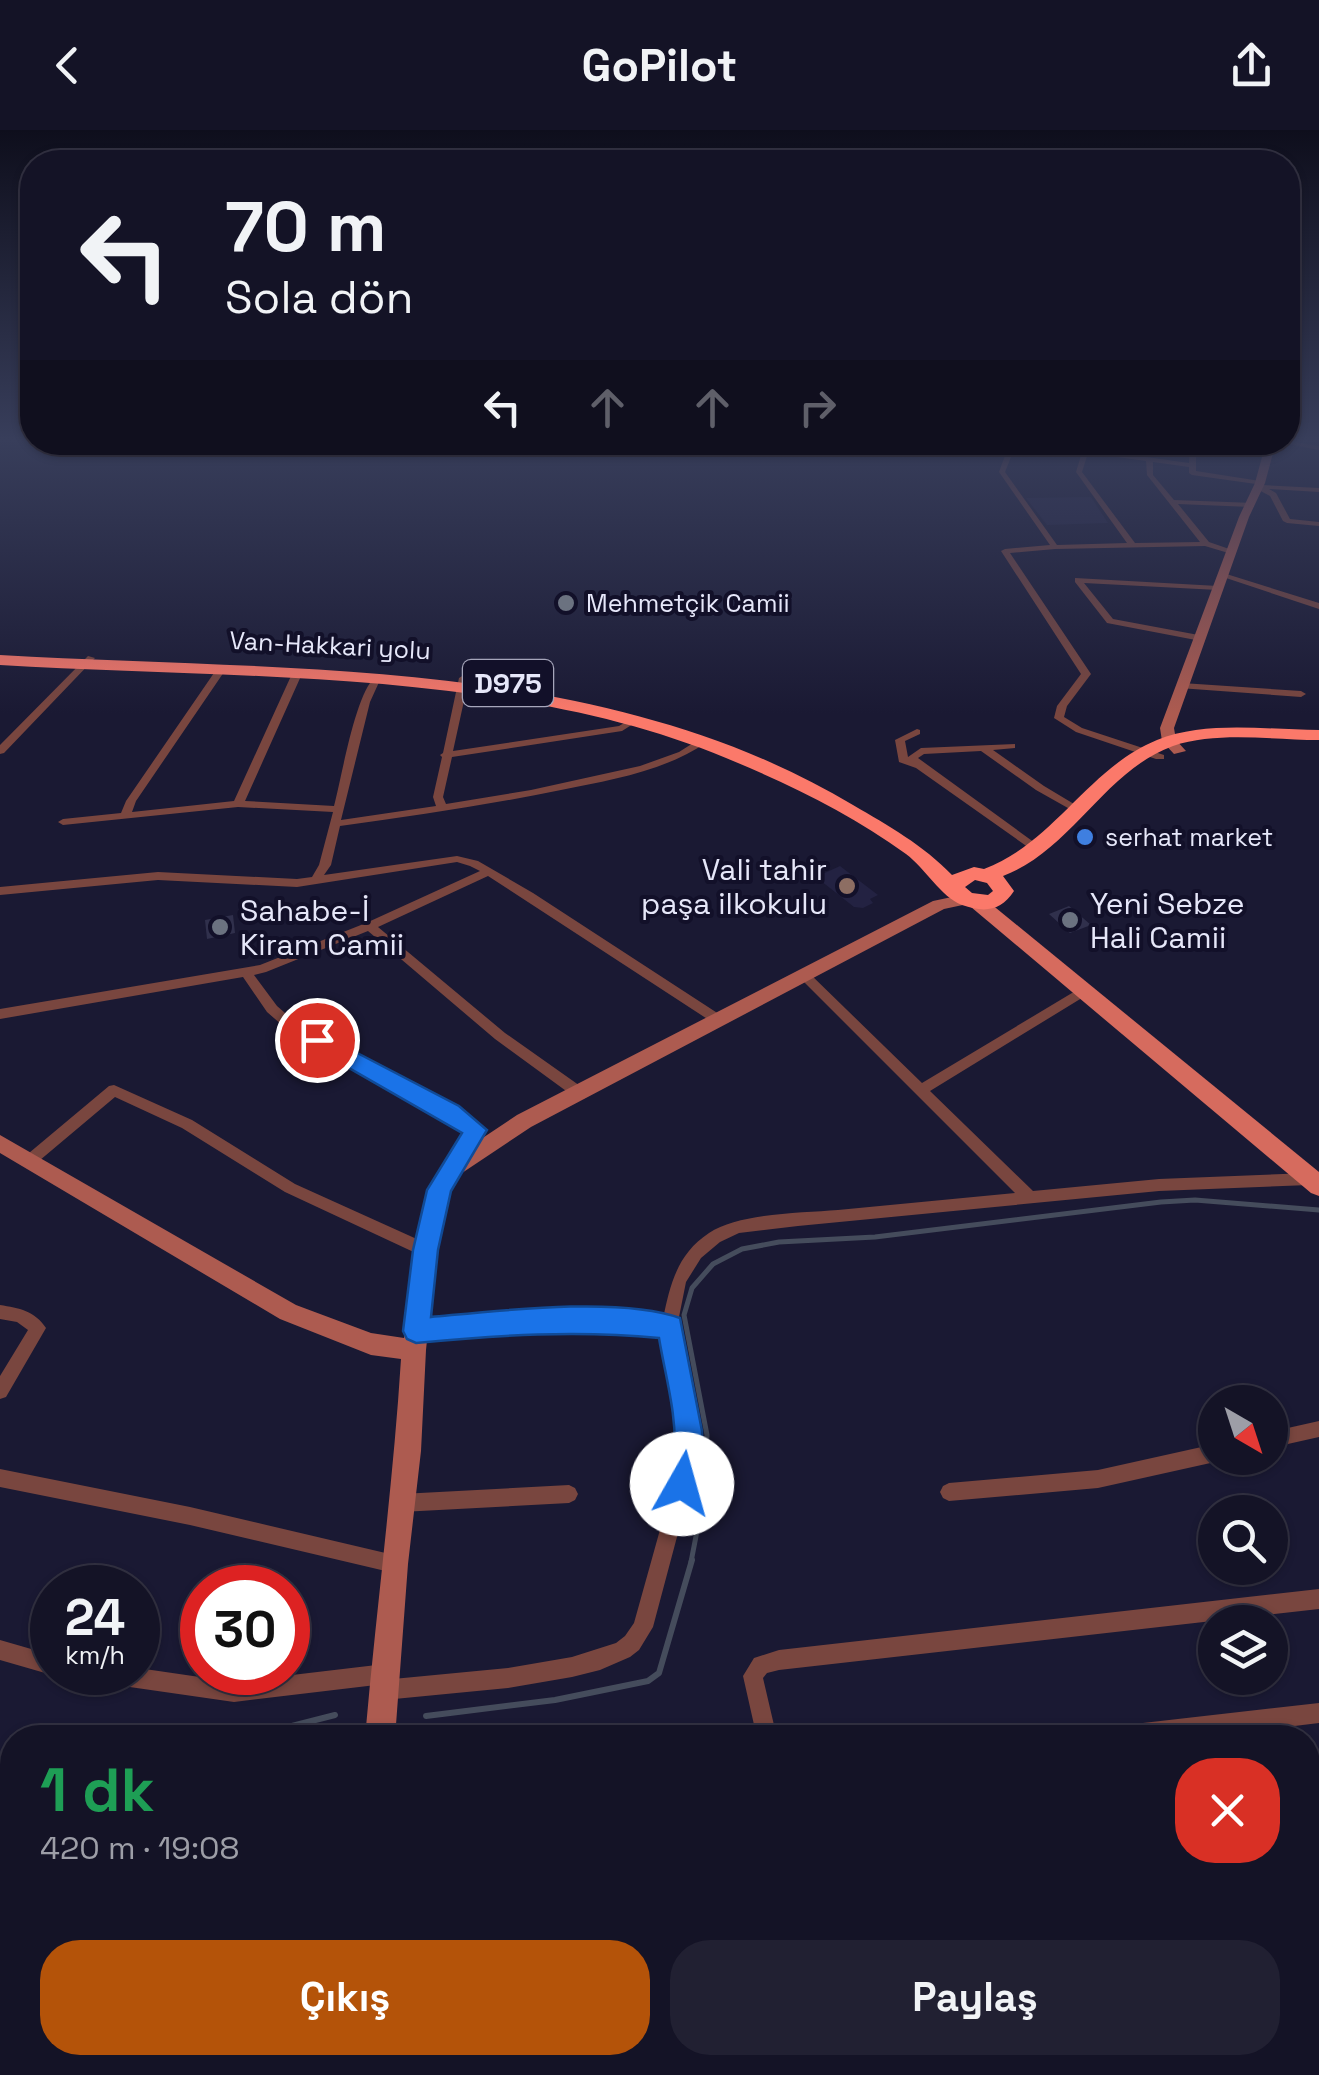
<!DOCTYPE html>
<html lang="tr">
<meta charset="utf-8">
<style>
:root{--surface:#141326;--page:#212032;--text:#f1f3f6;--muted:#9d9ea7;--line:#333243;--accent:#b45309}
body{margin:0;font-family:"Space Grotesk",sans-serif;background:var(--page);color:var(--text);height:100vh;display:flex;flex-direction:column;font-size:38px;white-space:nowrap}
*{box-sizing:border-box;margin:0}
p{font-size:32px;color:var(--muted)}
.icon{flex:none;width:55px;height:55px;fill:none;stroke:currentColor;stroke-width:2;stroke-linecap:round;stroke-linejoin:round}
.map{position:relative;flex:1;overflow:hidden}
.side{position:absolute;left:0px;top:1595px;width:1320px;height:350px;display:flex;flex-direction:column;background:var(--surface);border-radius:40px 40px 0 0;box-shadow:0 2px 8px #0004,0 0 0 2px var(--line)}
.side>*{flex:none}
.top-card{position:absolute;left:20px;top:20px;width:1280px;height:305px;border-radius:40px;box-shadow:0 2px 8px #0004,0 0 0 2px var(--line);background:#141326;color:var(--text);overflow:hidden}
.needle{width:65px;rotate:141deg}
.tools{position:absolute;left:1198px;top:1255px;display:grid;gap:20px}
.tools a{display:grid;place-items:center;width:90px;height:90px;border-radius:50%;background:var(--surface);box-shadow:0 2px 8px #0004,0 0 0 2px var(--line);font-size:50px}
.speed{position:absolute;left:30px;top:1435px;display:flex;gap:20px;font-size:50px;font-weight:700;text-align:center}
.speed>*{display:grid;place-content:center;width:130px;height:130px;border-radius:50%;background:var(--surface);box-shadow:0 2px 8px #0004,0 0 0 2px var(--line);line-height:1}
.speed small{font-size:25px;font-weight:400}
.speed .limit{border:15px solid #d22;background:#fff;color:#111}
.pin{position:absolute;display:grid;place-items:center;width:85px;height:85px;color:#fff;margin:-42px;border:5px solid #fff;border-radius:50%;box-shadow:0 2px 10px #0007}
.me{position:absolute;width:110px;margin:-55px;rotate:7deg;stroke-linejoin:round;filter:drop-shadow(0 0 8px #0008)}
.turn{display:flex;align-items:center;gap:35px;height:210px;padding:0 40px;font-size:45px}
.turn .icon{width:130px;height:130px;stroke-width:2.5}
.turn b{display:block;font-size:70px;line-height:85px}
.lanes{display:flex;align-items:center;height:95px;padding:0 40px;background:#0003;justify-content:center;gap:50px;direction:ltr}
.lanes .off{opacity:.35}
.round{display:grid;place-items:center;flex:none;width:105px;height:105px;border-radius:40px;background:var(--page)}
.headline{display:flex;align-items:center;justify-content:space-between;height:170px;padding:0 40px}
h1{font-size:60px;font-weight:600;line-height:75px;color:#1e9e55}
.action{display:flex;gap:20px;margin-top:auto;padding:20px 40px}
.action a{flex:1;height:115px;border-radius:40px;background:var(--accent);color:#fff;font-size:40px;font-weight:600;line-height:115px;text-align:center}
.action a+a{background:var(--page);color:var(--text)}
header{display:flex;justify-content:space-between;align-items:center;height:130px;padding:0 40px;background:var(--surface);font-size:45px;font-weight:600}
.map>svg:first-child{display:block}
</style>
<header><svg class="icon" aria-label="back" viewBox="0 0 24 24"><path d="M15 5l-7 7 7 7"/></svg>GoPilot<svg class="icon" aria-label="share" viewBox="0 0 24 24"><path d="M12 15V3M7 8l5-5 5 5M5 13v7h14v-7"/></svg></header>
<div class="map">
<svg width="1319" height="1945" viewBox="0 0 1319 1945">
<rect width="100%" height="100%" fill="#1a1933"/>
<path fill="#232242" d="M1091 367 1108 393 1047 395 1026 368Z
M840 736 878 765 870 769 873 773 863 778 854 777 816 747Z"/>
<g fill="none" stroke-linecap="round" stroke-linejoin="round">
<path stroke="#454c5c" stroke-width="5" d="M691 1432 704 1365 707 1305 684 1185 692 1158 713 1134 742 1119 779 1112 875 1107 1161 1072 1195 1070 1319 1080"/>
<path stroke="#454c5c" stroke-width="6" d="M426 1586 555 1570 648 1551 659 1543 692 1430
M245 1608 335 1585
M0 1663 12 1660"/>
</g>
<path fill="#30304c" d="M1069 776 1091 795 1070 803 1049 784Z
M233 785 235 803 207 809 205 790Z
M5 1818 12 1819V1932L299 1934 267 1945H0Z"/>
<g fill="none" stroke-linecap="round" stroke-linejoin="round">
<path fill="#79463f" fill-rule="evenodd" d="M1288 311 1319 316V320L1279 312Z
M1010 312H1017L1005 342 1057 415 1127 413 1076 342 1082 322 1020 312H1041L1083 318 1085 312H1091L1089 319 1189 333 1190 312H1196V341L1260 351 1264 353 1262 355 1319 358V362L1269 359 1276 363 1290 389 1319 392V396L1287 393 1283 391 1270 366 1255 358 1256 354 1192 345 1189 343V337L1153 332V345L1174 370 1254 373V377H1251L1178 374 1209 412 1235 421V425L1205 416 1055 419 1010 423 1091 544 1067 576 1064 587 1082 598 1164 625V629H1156L1076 602 1054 588 1057 576 1081 544 1001 421 1005 419 1050 415 999 342ZM1088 323 1146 331 1147 345 1200 412 1135 413 1082 342Z
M1220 442 1319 473V479L1220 446Z
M1075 448 1218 456 1222 458 1218 460 1084 453 1113 489 1204 506 1205 508 1201 511 1107 493 1075 452Z
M88 526 95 528 4 623 0 624V615Z
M219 539 224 542 136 671 132 682 234 671 291 546 296 543 301 546 245 671 334 676C342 646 355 565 375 547L380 550 370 572 341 690 436 676 433 667 442 627 440 625 443 623 459 548 464 545 469 548 453 621 619 596 636 586 641 589 622 601 452 627 443 667 446 674 531 660 640 636 679 622 701 608H707V612C665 641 611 650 561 660 488 675 414 686 340 696L331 735 324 745 457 726 478 731 533 763 725 888 726 891 725 894H715L488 746 378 797 505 903 583 958 585 962 583 966H573L495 909 368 801 266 842 254 845 277 876 300 896 455 978 480 997 482 1001 461 1040H451L449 1036 467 1003 445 986 290 902 267 882 243 847 0 889V879L260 835 366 793 480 741 470 736 457 732 297 757 158 750 0 765V757L158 742 297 749 312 747 319 735 333 682 238 677 63 695 58 692 63 689 121 683 126 671 216 540Z
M1182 553 1301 561 1306 564 1301 567 1179 558 1177 556Z
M917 599 920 600V604L905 611 908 627 921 618 1015 614V618L993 620 1044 656 1084 680 1079 683 1075 682 1036 660 981 621 924 624 918 628 1042 718 1040 720H1032L916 638 899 632 895 610Z
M804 841 808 842 922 953 1082 857H1090L1092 860 1090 863 930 961 1033 1061 1159 1049 1309 1043 1314 1045 1316 1049 1314 1053 1309 1055 1159 1061 798 1096 739 1103 720 1112 701 1128 686 1152 678 1192 698 1328 653 1497 639 1520 630 1527 600 1540 572 1547 508 1558 384 1570 377 1567 374 1560 376 1555 234 1572 95 1552 88 1549 85 1542H138V1538L234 1552 385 1534 392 1537 395 1544 393 1549 508 1538 572 1527 616 1513 625 1506 634 1493 680 1328 664 1204 543 1200 416 1208 410 1206 408 1201 410 1196 416 1194C498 1187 580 1183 663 1189 670 1155 677 1124 709 1103 739 1083 801 1083 838 1080 897 1074 956 1069 1015 1063L800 848 798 845Z
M114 955 192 990 295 1054 430 1115 433 1120 430 1125 425 1127 420 1125 285 1062 182 998 115 967 33 1036H23L21 1032 23 1028 109 956Z
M0 1175C19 1178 35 1181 46 1198L6 1267 0 1269V1246L28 1200 17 1192 0 1189Z
M1319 1291V1307L1270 1318V1302Z
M1215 1314V1328H1222L1215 1332 1098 1358 949 1371 943 1368 940 1362 943 1356 949 1353 1098 1340Z
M0 1339 190 1377 394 1425 401 1427 403 1434 401 1441 394 1443 190 1395 0 1357Z
M569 1355 575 1358 578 1364 575 1370 569 1373 401 1382 395 1379 392 1373 395 1367 401 1364Z
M1319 1459V1479L779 1540 767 1543 763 1548 777 1608H757L743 1546 754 1528 779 1520Z
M0 1510 52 1525V1542H58L52 1545 0 1530Z
M1319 1573V1593L1194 1608H1089L1092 1601 1099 1598Z
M12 1687V1709L0 1711V1689Z
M1319 1698V1720L1308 1721V1699Z
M1319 1909V1933L1308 1936 1300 1932H1308V1912Z
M356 1932H400L397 1941 386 1945H343L346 1936Z
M1208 1932H1285L1282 1941 1268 1945H1194L1197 1936Z"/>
<path fill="#ad5b50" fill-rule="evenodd" d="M1266 312H1276L1265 353 1249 387 1174 598 1176 610 1186 621 1174 624 1162 611 1160 598 1239 387 1255 353Z
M966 764 972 765V773L944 779 531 997 462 1043 449 1062 436 1120 426 1220 421 1321 408 1434 395 1608H365C376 1481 393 1356 401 1229L371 1225 280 1189 0 1023V1005L296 1175 371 1203 404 1208 414 1120 428 1059 448 1031 517 985 933 771Z
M636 1932H682L688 1945H641Z"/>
<path fill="#d66b5e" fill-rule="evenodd" d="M978 767 985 769 1319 1042V1066L1311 1063 971 777V769Z"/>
<path fill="#fb796a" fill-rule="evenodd" d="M0 525C283 542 601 524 853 675 889 696 923 715 952 745L974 737 984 739C1054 713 1088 638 1157 610 1206 590 1267 600 1319 600V610C1273 610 1217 601 1173 616 1104 641 1072 720 1003 746L1014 761C1001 781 985 783 962 775 941 767 925 738 906 724 851 684 789 654 726 628 510 538 232 549 0 535ZM975 750 987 753 993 761 988 765 972 763 965 757Z"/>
</g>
<linearGradient id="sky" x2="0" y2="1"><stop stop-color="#0e0e1c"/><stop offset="0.53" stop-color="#383e5b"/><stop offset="1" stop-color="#383e5b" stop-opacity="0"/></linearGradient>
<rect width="1319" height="584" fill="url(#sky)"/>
<path fill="#1a73e8" stroke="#114b97" stroke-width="2.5" d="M317 902 459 976 487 1000 451 1061 438 1120 431 1187C496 1181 620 1166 680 1188L702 1301 703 1328 692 1364 682 1369 671 1364C665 1350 673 1341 674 1326 678 1288 665 1245 659 1208 577 1200 498 1205 416 1213L407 1209 403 1201 413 1120 427 1060 462 1003 309 915 306 910Z"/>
<g fill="#6b7280" stroke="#121029" stroke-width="4">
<circle cx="566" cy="473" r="10"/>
<circle cx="1070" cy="790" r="10"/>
<circle cx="220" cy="797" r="10"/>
</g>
<circle fill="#3f7fe0" stroke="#121029" stroke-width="4" cx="1085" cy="707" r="10"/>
<circle fill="#8d6e63" stroke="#121029" stroke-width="4" cx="847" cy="756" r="10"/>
<g text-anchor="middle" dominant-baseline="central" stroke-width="8" stroke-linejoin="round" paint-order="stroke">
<g font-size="25" fill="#e6e7f9" stroke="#121029" text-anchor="start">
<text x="586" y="473">Mehmetçik Camii</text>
<text x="1105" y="707">serhat market</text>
</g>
<g font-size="25" fill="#e6e7f9" stroke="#121029">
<text transform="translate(330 515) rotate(3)">Van-Hakkari yolu</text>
</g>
<rect fill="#121029" stroke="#a6a6bb" stroke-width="2.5" x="463" y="530" width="90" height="46" rx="8"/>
<g font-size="28" font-weight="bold" fill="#e6e7f9">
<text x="508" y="553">D975</text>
</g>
<g font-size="30" fill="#e6e7f9" stroke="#121029" text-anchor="start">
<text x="827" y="739" text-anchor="end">Vali tahir<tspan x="827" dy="34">paşa ilkokulu</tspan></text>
<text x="1090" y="773">Yeni Sebze<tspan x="1090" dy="34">Hali Camii</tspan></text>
<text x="240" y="780">Sahabe-İ<tspan x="240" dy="34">Kiram Camii</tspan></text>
</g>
</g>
</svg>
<div class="tools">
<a><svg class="needle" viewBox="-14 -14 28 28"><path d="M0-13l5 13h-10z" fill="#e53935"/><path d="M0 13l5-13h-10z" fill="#9d9ea7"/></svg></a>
<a><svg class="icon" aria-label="search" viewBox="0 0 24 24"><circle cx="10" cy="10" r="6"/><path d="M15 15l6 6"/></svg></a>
<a><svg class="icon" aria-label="layers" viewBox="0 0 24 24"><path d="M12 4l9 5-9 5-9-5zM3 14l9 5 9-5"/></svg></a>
</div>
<div class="speed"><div>24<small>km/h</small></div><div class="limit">30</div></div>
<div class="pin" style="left:317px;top:910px;background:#d93025"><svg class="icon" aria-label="arrive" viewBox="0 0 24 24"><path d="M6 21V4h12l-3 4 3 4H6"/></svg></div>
<svg class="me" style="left:682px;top:1354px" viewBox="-20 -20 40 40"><circle r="19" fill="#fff"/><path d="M0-13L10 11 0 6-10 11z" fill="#1a73e8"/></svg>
<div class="top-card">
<div class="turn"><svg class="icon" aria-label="left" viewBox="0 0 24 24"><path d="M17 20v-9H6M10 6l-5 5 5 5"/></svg><div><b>70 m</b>Sola dön</div></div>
<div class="lanes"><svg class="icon" aria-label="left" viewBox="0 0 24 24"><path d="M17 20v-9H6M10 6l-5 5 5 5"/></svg><svg class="icon off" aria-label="ahead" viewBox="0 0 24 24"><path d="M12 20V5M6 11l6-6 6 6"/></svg><svg class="icon off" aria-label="ahead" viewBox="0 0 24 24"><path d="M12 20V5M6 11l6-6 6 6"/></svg><svg class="icon off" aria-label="right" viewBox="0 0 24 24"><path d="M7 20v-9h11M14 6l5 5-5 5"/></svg></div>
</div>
<section class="side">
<div class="headline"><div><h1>1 dk</h1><p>420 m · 19:08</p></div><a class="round" style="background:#d93025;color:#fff"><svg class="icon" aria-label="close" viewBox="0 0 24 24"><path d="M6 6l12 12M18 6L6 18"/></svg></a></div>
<div class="action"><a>Çıkış</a><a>Paylaş</a></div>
</section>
</div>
